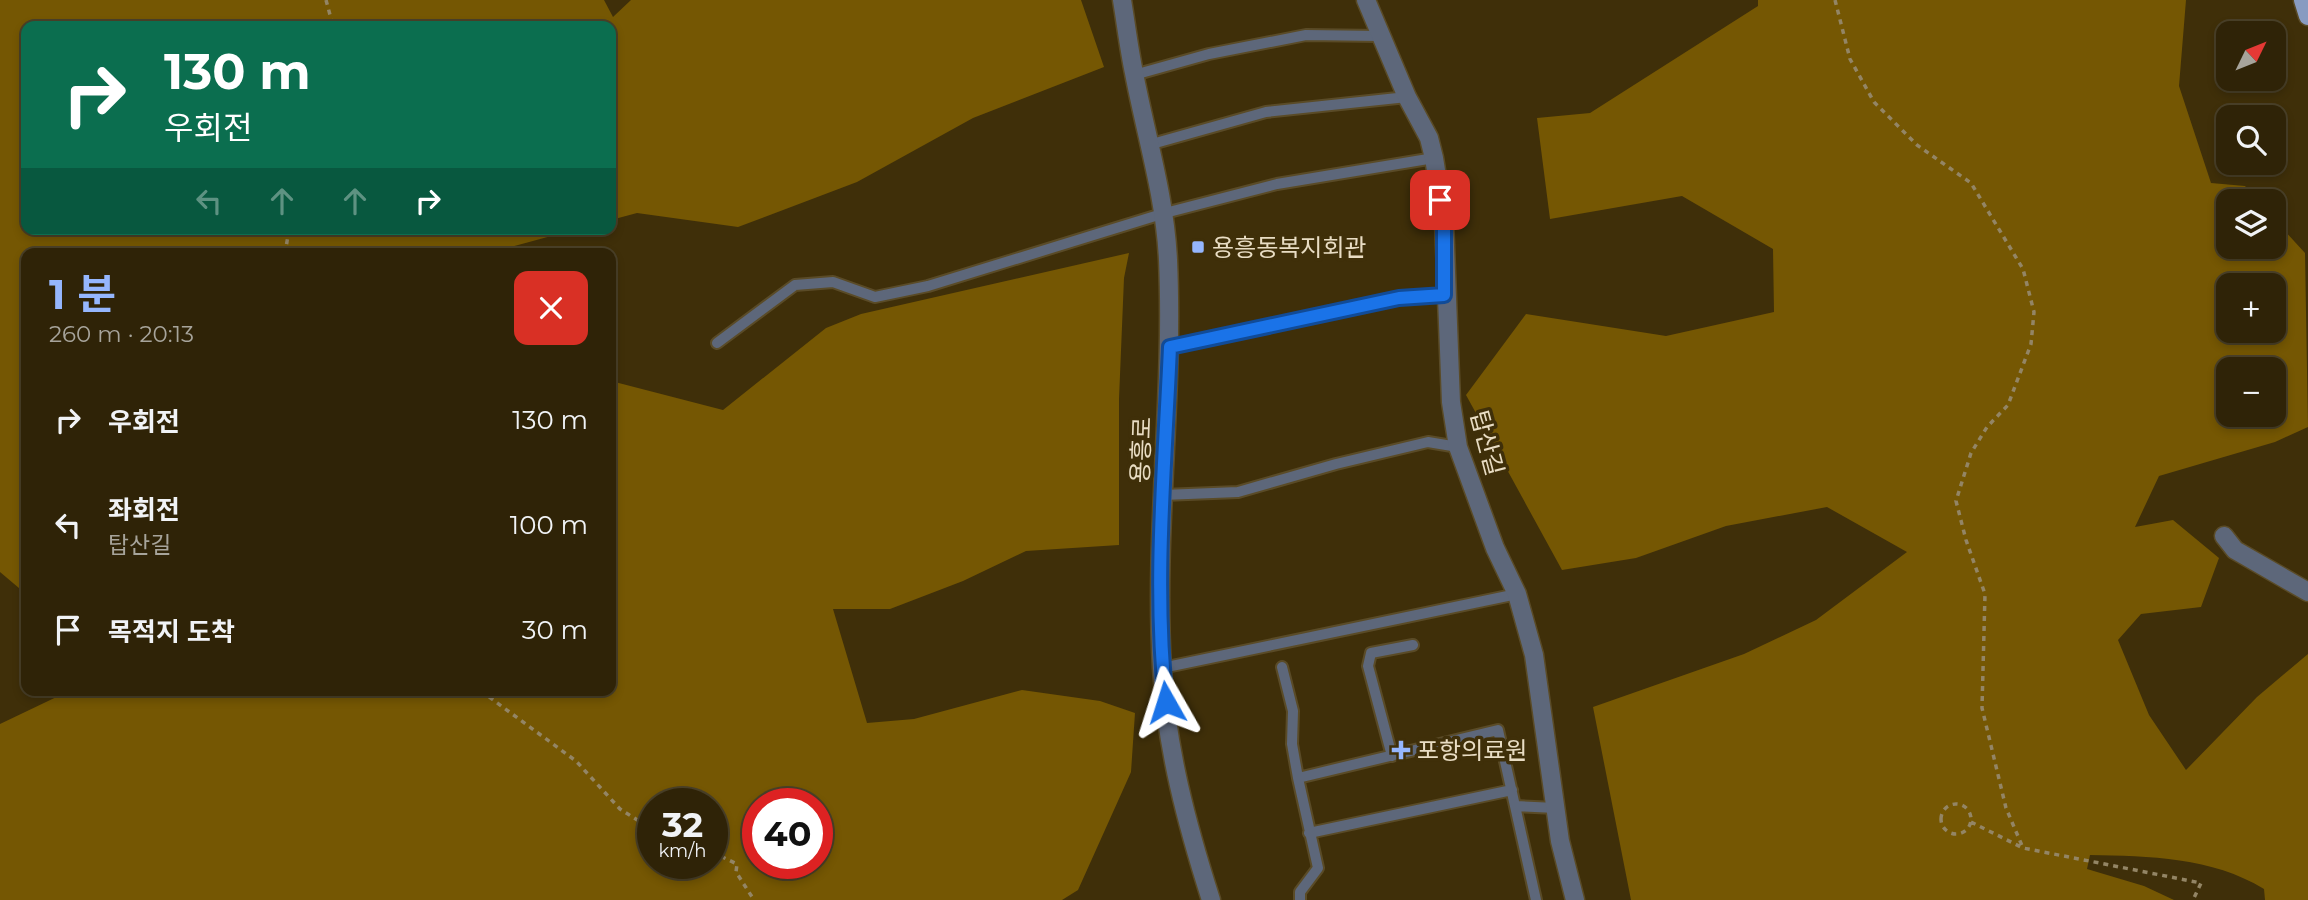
<!DOCTYPE html>
<html lang="ko">
<meta charset="utf-8">
<style>
:root{--surface:#2f2307;--page:#3b2f15;--text:#f1f3f6;--muted:#a7a49b;--line:#4a4028;--accent:#95b6fd}
body{margin:0;font-family:Montserrat,"Noto Sans KR",sans-serif;background:var(--page);color:var(--text);height:100vh;display:flex;flex-direction:column;font-size:26px;white-space:nowrap}
*{box-sizing:border-box;margin:0}
p{font-size:23px;color:var(--muted)}
.icon{flex:none;width:38px;height:38px;fill:none;stroke:currentColor;stroke-width:2;stroke-linecap:round;stroke-linejoin:round}
.map{position:relative;flex:1;overflow:hidden}
.side{position:absolute;left:21px;top:248px;width:595px;height:448px;display:flex;flex-direction:column;background:var(--surface);border-radius:14px;box-shadow:0 4px 10px #0003,0 0 0 2px var(--line)}
.side>*{flex:none}
.top-card{position:absolute;left:21px;top:21px;width:595px;height:214px;border-radius:14px;box-shadow:0 4px 10px #0003,0 0 0 2px var(--line);background:#0b6e4f;color:#fff;overflow:hidden}
.needle{width:46px;rotate:47deg}
.tools{position:absolute;left:2216px;top:21px;display:grid;gap:14px}
.tools a{display:grid;place-items:center;width:70px;height:70px;border-radius:14px;background:var(--surface);box-shadow:0 4px 10px #0003,0 0 0 2px var(--line);font-size:35px}
.speed{position:absolute;left:637px;top:788px;display:flex;gap:14px;font-size:35px;font-weight:700;text-align:center}
.speed>*{display:grid;place-content:center;width:91px;height:91px;border-radius:50%;background:var(--surface);box-shadow:0 4px 10px #0003,0 0 0 2px var(--line);line-height:1}
.speed small{font-size:18px;font-weight:400}
.speed .limit{border:10px solid #d22;background:#fff;color:#111}
.pin{position:absolute;display:grid;place-items:center;width:60px;height:60px;color:#fff;margin:-30px;border-radius:14px;box-shadow:0 4px 10px #0006}
.me{position:absolute;width:77px;margin:-38px;rotate:354deg;stroke-linejoin:round;filter:drop-shadow(0 0 5px #0008)}
.turn{display:flex;align-items:center;gap:24px;height:147px;padding:0 28px;font-size:32px}
.turn .icon{width:91px;height:91px;stroke-width:2.5}
.turn b{display:block;font-size:49px;line-height:60px}
.lanes{display:flex;align-items:center;height:66px;padding:0 28px;background:#0003;justify-content:center;gap:35px;direction:ltr}
.lanes .off{opacity:.35}
.round{display:grid;place-items:center;flex:none;width:74px;height:74px;border-radius:14px;background:var(--page)}
.overview{display:flex;align-items:center;justify-content:space-between;height:119px;padding:0 28px}
h1{font-size:42px;font-weight:700;line-height:52px;color:var(--accent)}
ul{padding:0;list-style:none}
li{display:flex;align-items:center;gap:21px;height:105px;padding:0 28px}
li div{flex:1}
li b{display:block;font-size:26px}
li em{font-style:normal}
.map>svg:first-child{display:block}
</style>
<div class="map">
<svg width="2308" height="900" viewBox="0 0 2308 900">
<rect width="100%" height="100%" fill="#3f2f09"/>
<path fill="#755703" fill-rule="evenodd" d="M0 0H604L613 17 631 0H1081L1104 67 973 118 857 182 738 227 637 213 611 220V26H26V229H577L503 249 467 254H26V594L0 572Z
M1758 0H2186L2179 86 2211 183 2245 186 2258 201H2228V247H2273V218L2305 253 2308 427 2275 442 2159 476 2135 527 2173 520 2219 558 2201 607 2141 614 2118 640 2149 715 2186 770 2257 697 2308 654V900H2265L2264 889C2212 857 2149 856 2090 855L2087 869 2144 886 2174 900H1631L1593 707 1744 654 1816 620 1907 552 1827 507 1726 526 1636 558 1562 570 1466 395 1526 314 1666 336 1774 312 1773 249 1682 196 1550 219 1537 118 1590 113 1758 6ZM2228 285H2273V331H2228ZM2228 369H2273V415H2228Z
M1129 253 1124 278 1119 399V545L1026 551 963 581 890 609H833L867 723 914 719 1022 690 1100 701 1135 713 1131 772 1078 890 1062 900H0V724L69 691H611V381L723 410 826 328 861 314ZM653 803H712V863H653ZM758 803H817V863H758Z"/>
<g fill="none" stroke-linecap="round" stroke-linejoin="round">
<defs>
<path id="service" d="M1134 75 1209 54 1306 35 1380 36
M1152 144 1266 112 1407 97
M717 343 795 285 833 282 875 297 928 286 1165 213 1277 184 1434 158
M1169 347 1399 298 1444 295
M1163 495 1238 492 1336 464 1428 442 1458 447
M1282 667 1293 711 1292 744 1298 778
M1162 668 1517 594
M1392 756 1368 666 1371 653 1413 645
M1516 806 1556 808
M1309 833 1512 790
M1300 900V892L1318 868 1298 778 1498 730 1536 900"/>
<path id="minor" d="M1366 0 1407 97 1429 138 1434 158 1444 220 1451 402 1458 447 1495 548 1517 594 1534 655 1560 841 1575 900
M2224 536 2235 550 2308 592"/>
<path id="tertiary" d="M1122 0C1126 24 1129 49 1134 73 1146 136 1165 196 1168 260 1174 396 1154 532 1162 668 1166 747 1187 825 1211 900"/>
<path id="primary" d="M2303 0 2308 16"/>
</defs>
<use href="#service" stroke="#5a4b27" stroke-width="14"/>
<use href="#minor" stroke="#5a4b27" stroke-width="21"/>
<use href="#tertiary" stroke="#5a4b27" stroke-width="21"/>
<use href="#primary" stroke="#5a4b27" stroke-width="21"/>
<path stroke="#938565" stroke-width="3.5" stroke-dasharray="5 5" stroke-linecap="butt" d="M326 0 333 26
M1835 0 1850 59 1874 102 1917 145 1971 183 2023 269 2034 312 2031 344 2008 405 1987 427 1971 453 1956 501 1966 540 1985 594 1982 708 2006 808 2023 848
M285 254 289 229
M481 691 576 761 620 809 653 830
M1941 819a15 15 0 1 1 30 0a15 15 0 1 1-30 0Z
M1971 822 2023 848 2201 883 2193 900
M712 852 737 864 736 872 754 900"/>
<use href="#service" stroke="#5d677a" stroke-width="10"/>
<use href="#minor" stroke="#5d677a" stroke-width="18"/>
<use href="#tertiary" stroke="#5d677a" stroke-width="18"/>
<use href="#primary" stroke="#889bc1" stroke-width="18"/>
</g>
<g fill="none" stroke-linecap="round" stroke-linejoin="round">
<defs>
<path id="route" d="M1166 702C1153 585 1165 464 1170 347L1399 298 1444 295V220L1440 200"/>
</defs>
<use href="#route" stroke="#114b97" stroke-width="18"/>
<use href="#route" stroke="#1a73e8" stroke-width="12"/>
</g>
<g fill="#95b6fd" stroke="#3f2f09" stroke-width="2.5">
<rect x="1191" y="240" width="14" height="14" rx="3.5"/>
<path d="M1397.5 739.5h7v7h7v7h-7v7h-7v-7h-7v-7h7z"/>
</g>
<g text-anchor="middle" dominant-baseline="central" stroke-width="7" stroke-linejoin="round" paint-order="stroke">
<g font-size="24" fill="#e9ddc4" stroke="#3f2f09" text-anchor="start">
<text x="1212" y="247">용흥동복지회관</text>
<text x="1417" y="750">포항의료원</text>
</g>
<g font-size="24" fill="#e9ddc4" stroke="#3f2f09">
<text transform="translate(1487 443) rotate(75)">탑산길</text>
<text transform="translate(1141 450) rotate(-88)">용흥로</text>
</g>
</g>
</svg>
<div class="tools">
<a><svg class="needle" viewBox="-14 -14 28 28"><path d="M0-13l5 13h-10z" fill="#e53935"/><path d="M0 13l5-13h-10z" fill="#a7a49b"/></svg></a>
<a><svg class="icon" aria-label="search" viewBox="0 0 24 24"><circle cx="10" cy="10" r="6"/><path d="M15 15l6 6"/></svg></a>
<a><svg class="icon" aria-label="layers" viewBox="0 0 24 24"><path d="M12 4l9 5-9 5-9-5zM3 14l9 5 9-5"/></svg></a>
<a>+</a>
<a>−</a>
</div>
<div class="speed"><div>32<small>km/h</small></div><div class="limit">40</div></div>
<div class="pin" style="left:1440px;top:200px;background:#d93025"><svg class="icon" aria-label="arrive" viewBox="0 0 24 24"><path d="M6 21V4h12l-3 4 3 4H6"/></svg></div>
<svg class="me" style="left:1166px;top:702px" viewBox="-20 -20 40 40"><path d="M0-17L14 15 0 8-14 15z" fill="#1a73e8" stroke="#fff" stroke-width="4"/></svg>
<div class="top-card">
<div class="turn"><svg class="icon" aria-label="right" viewBox="0 0 24 24"><path d="M7 20v-9h11M14 6l5 5-5 5"/></svg><div><b>130 m</b>우회전</div></div>
<div class="lanes"><svg class="icon off" aria-label="left" viewBox="0 0 24 24"><path d="M17 20v-9H6M10 6l-5 5 5 5"/></svg><svg class="icon off" aria-label="ahead" viewBox="0 0 24 24"><path d="M12 20V5M6 11l6-6 6 6"/></svg><svg class="icon off" aria-label="ahead" viewBox="0 0 24 24"><path d="M12 20V5M6 11l6-6 6 6"/></svg><svg class="icon" aria-label="right" viewBox="0 0 24 24"><path d="M7 20v-9h11M14 6l5 5-5 5"/></svg></div>
</div>
<section class="side">
<div class="overview"><div><h1>1 분</h1><p>260 m · 20:13</p></div><a class="round" style="background:#d93025;color:#fff"><svg class="icon" aria-label="close" viewBox="0 0 24 24"><path d="M6 6l12 12M18 6L6 18"/></svg></a></div>
<ul>
<li><svg class="icon" aria-label="right" viewBox="0 0 24 24"><path d="M7 20v-9h11M14 6l5 5-5 5"/></svg><div><b>우회전</b></div><em>130 m</em></li>
<li><svg class="icon" aria-label="left" viewBox="0 0 24 24"><path d="M17 20v-9H6M10 6l-5 5 5 5"/></svg><div><b>좌회전</b><p>탑산길</p></div><em>100 m</em></li>
<li><svg class="icon" aria-label="arrive" viewBox="0 0 24 24"><path d="M6 21V4h12l-3 4 3 4H6"/></svg><div><b>목적지 도착</b></div><em>30 m</em></li>
</ul>
</section>
</div>
